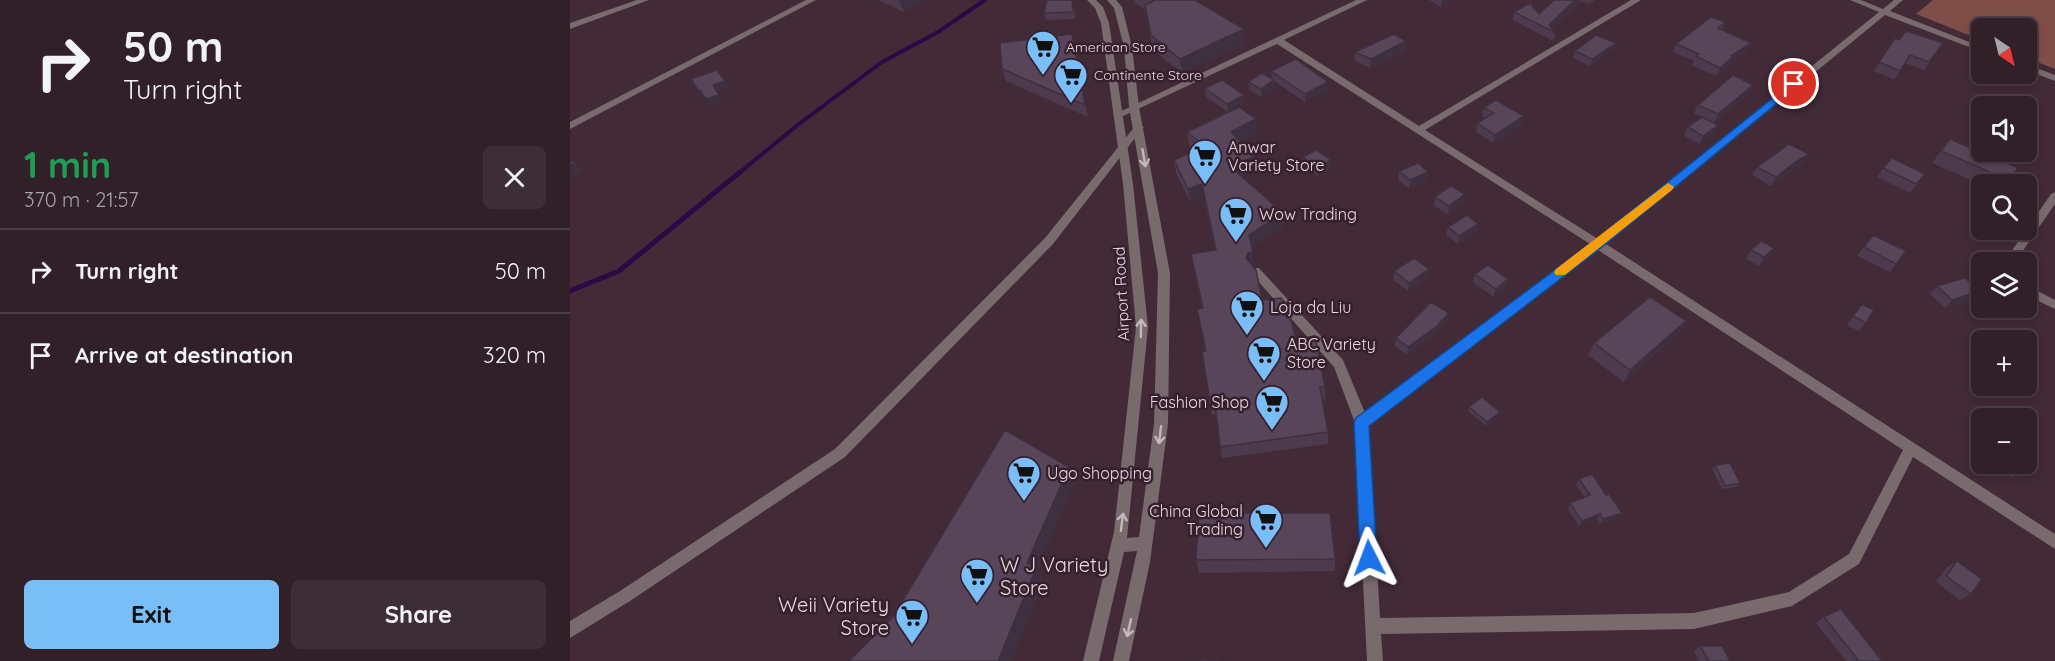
<!DOCTYPE html>
<meta charset="utf-8">
<style>
:root{--surface:#322029;--page:#3d2d35;--text:#f1f3f6;--muted:#a8a3a8;--line:#4d3e46;--accent:#7abef8}
body{margin:0;font-family:Quicksand,sans-serif;background:var(--page);color:var(--text);height:100vh;display:flex;flex-direction:column;font-size:22px;white-space:nowrap}
*{box-sizing:border-box;margin:0}
p{font-size:20px;color:var(--muted)}
.icon{flex:none;width:33px;height:33px;fill:none;stroke:currentColor;stroke-width:2;stroke-linecap:round;stroke-linejoin:round}
.map{position:relative;flex:1;overflow:hidden}
.side{display:flex;flex-direction:column;background:var(--surface);width:570px}
.side>*{flex:none}
.top-card{background:#322029;color:var(--text);overflow:hidden}
.needle{width:39px;rotate:145deg}
.controls{position:absolute;left:1401px;top:18px;display:grid;gap:12px}
.controls a{display:grid;place-items:center;width:66px;height:66px;border-radius:9px;background:var(--surface);box-shadow:0 3px 9px #0003,0 0 0 2px var(--line);font-size:30px}
.pin{position:absolute;display:grid;place-items:center;width:51px;height:51px;color:#fff;margin:-26px;border:3px solid #fff;border-radius:50%;box-shadow:0 2px 6px #0007}
.me{position:absolute;width:66px;margin:-33px;rotate:357deg;stroke-linejoin:round;filter:drop-shadow(0 0 4px #0008)}
.turn{display:flex;align-items:center;gap:21px;height:126px;padding:0 24px;font-size:27px}
.turn .icon{width:78px;height:78px;stroke-width:2.5}
.turn b{display:block;font-size:42px;line-height:51px}
.round{display:grid;place-items:center;flex:none;width:63px;height:63px;border-radius:9px;background:var(--page)}
.headline{display:flex;align-items:center;justify-content:space-between;height:102px;padding:0 24px}
h1{font-size:36px;font-weight:700;line-height:45px;color:#1e9e55}
.primary-button{display:flex;gap:12px;margin-top:auto;padding:12px 24px}
.primary-button a{flex:1;height:69px;border-radius:9px;background:var(--accent);color:#111;font-size:24px;font-weight:700;line-height:69px;text-align:center}
.primary-button a+a{background:var(--page);color:var(--text)}
ul{padding:0;list-style:none}
li{display:flex;align-items:center;gap:18px;height:84px;padding:0 24px;border-top:2px solid var(--line)}
li div{flex:1}
li b{display:block;font-size:22px}
li em{font-style:normal}
main{display:flex;flex:1;min-height:0}
.map>svg:first-child{display:block}
</style>
<main>
<section class="side">
<div class="top-card">
<div class="turn"><svg class="icon" aria-label="right" viewBox="0 0 24 24"><path d="M7 20v-9h11M14 6l5 5-5 5"/></svg><div><b>50 m</b>Turn right</div></div>
</div>
<div class="headline"><div><h1>1 min</h1><p>370 m · 21:57</p></div><a class="round"><svg class="icon" aria-label="close" viewBox="0 0 24 24"><path d="M6 6l12 12M18 6L6 18"/></svg></a></div>
<ul>
<li><svg class="icon" aria-label="right" viewBox="0 0 24 24"><path d="M7 20v-9h11M14 6l5 5-5 5"/></svg><div><b>Turn right</b></div><em>50 m</em></li>
<li><svg class="icon" aria-label="arrive" viewBox="0 0 24 24"><path d="M6 21V4h12l-3 4 3 4H6"/></svg><div><b>Arrive at destination</b></div><em>320 m</em></li>
</ul>
<div class="primary-button"><a>Exit</a><a>Share</a></div>
</section>
<div class="map">
<svg width="1485" height="661" viewBox="0 0 1485 661">
<rect width="100%" height="100%" fill="#422a37"/>
<path fill="#7f4e49" d="M1363 0H1485V69L1457 58 1456 28H1412L1411 40 1346 14Z"/>
<g fill="none" stroke-linecap="round" stroke-linejoin="round">
<path stroke="#2d0847" stroke-width="4" d="M169 173 229 124 312 62 368 32 415 0"/>
<path stroke="#2d0847" stroke-width="5" d="M0 291 49 271 170 172"/>
<path fill="#786a6d" fill-rule="evenodd" d="M67 0H79L0 29V23Z
M236 0H246L0 129V122Z
M786 0H797L714 40 849 126 1061 0H1071L855 130 1028 239 1309 12 1280 0H1291L1313 9 1324 0H1333L1320 11 1412 47V52L1315 15 1036 244 1485 534V549L1343 457 1289 564 1222 606 1124 629 811 634 813 661H797L785 423 764 367 679 271 681 268H689L773 360 795 413 1020 244 707 44 551 117H545L543 115ZM1028 250 1333 450 1279 554 1219 592 1124 613 810 618 799 425Z
M1456 64 1485 75V81L1456 70Z
M569 124 574 127 572 129 483 244 275 457 60 601 0 638V621L50 591 265 449 475 238 566 125Z
M1485 192V204L1445 262H1434L1481 194Z
M1456 285 1485 300V309L1456 295Z"/>
<path fill="#786a6d" fill-rule="evenodd" d="M517 0H526L533 7 539 23 563 184 578 327 557 538 569 537 584 424 588 273 559 107 554 47 544 8 537 0H546L552 7 562 47 569 107 600 273 598 424 580 562 559 661H543L567 551 554 552 529 661H513L544 532 566 327 553 184 531 23 525 8Z"/>
</g>
<path fill="#4d3b4d" d="M308 0H356L334 12Z
M564 0H625L675 44 612 73 583 50 576 10 565 3Z
M859 0H883L871 7Z
M984 0H1025L1019 4 1011 1 982 28 986 33 983 41 943 20 944 12 969 14Z
M504 7 505 19 476 20 474 13Z
M1155 22 1152 29 1177 52 1161 62 1160 66 1146 76 1122 65 1124 61 1103 52 1106 44Z
M1325 38 1329 40 1373 43 1354 70 1335 63 1324 80 1304 71Z
M836 41V50L800 68 785 61V52Z
M1046 43 1044 49 1020 66 1003 58 1005 51Z
M505 46 518 117 436 81 432 69Z
M701 71 758 91 735 102 704 81 705 89 691 97 679 90 678 82 702 79Z
M1183 85 1179 93 1144 123 1124 113 1128 105Z
M635 88 674 95V103L663 109 687 133 670 142 684 156 685 170 672 177 713 213 714 226 682 247 684 266H682L692 300 726 339 755 387V399L752 400 758 432V444L652 458 646 414 642 415 632 351H635L627 309 632 308 621 254 645 250 634 197 620 202 606 173 604 160 625 150 619 145 617 132 658 112 636 97Z
M914 108 952 125 923 143 906 132 907 123 916 118 912 116Z
M1118 127 1144 134 1129 144 1114 136Z
M1380 139 1439 180 1436 184H1412V185L1362 163Z
M1239 154 1234 163 1219 172 1201 186 1182 175 1187 167Z
M733 157 761 168 748 176 733 165Z
M1313 168 1355 174 1340 193 1307 177Z
M829 171 858 172 857 180 839 189 828 180Z
M895 194 893 203 878 214 864 206 865 197Z
M908 224 907 232 888 244 876 235 878 227Z
M1303 235 1336 251 1320 272 1287 256Z
M1181 250 1199 256 1189 266 1176 259Z
M859 269 857 278 838 291 823 280 824 271Z
M905 274 938 279 936 288 923 297 903 282Z
M1367 286 1410 291 1402 299 1375 308 1360 294Z
M1292 304 1296 323 1289 331 1277 325Z
M879 313 877 321 865 334 837 355 825 346 826 338Z
M1116 321 1109 333 1054 382 1018 355 1024 343Z
M899 407 930 412 929 416 916 426 898 411Z
M1419 464H1456L1452 470 1442 478Z
M1145 465 1170 483 1167 487 1152 489 1142 469Z
M1009 479 1036 495 1052 513 1048 518 1030 524 1027 519 1009 526 998 509 1000 503 1015 498 1006 485Z
M765 559V571L629 573 626 560Z
M1387 561 1401 594 1390 600 1366 582 1377 567Z
M1254 617 1312 661H1276L1246 623Z
M1130 646 1160 661H1129L1124 651Z"/>
<path fill="#3e303e" d="M329 0H356L334 12Z
M872 0H883L871 7Z
M1005 0H1011L980 30 979 25Z
M674 29 675 44 612 73 610 59Z
M502 34 505 46 518 117 515 105Z
M836 41V50L800 68 801 59Z
M1046 43 1044 49 1020 66 1022 59Z
M1181 43 1177 52 1161 62 1160 66 1146 76 1150 68 1161 56Z
M704 80 705 89 691 97V89Z
M155 81 159 88 148 92 143 85Z
M758 82V91L735 102V94Z
M1183 85 1179 93 1144 123 1148 114Z
M128 90H130L135 97 133 98Z
M149 95 154 102 141 107 136 99Z
M674 95V103L658 112 657 104Z
M954 116 952 125 923 143 925 135Z
M686 119 687 133 663 146 661 132Z
M1148 125 1144 134 1129 144 1133 136Z
M1239 154 1234 163 1219 172 1201 186 1206 177 1224 163Z
M684 156 685 170 663 182 662 168Z
M761 160V168L748 176V168Z
M5 163 13 171 0 178V165Z
M858 172 857 180 839 189 840 180Z
M632 184 634 197 620 202 618 189Z
M895 194 893 203 878 214 879 206Z
M713 213 714 226 680 248 679 235Z
M908 224 907 232 888 244 889 236Z
M1204 248 1199 256 1189 266 1194 257Z
M683 252 684 266 679 267 676 258 678 253Z
M859 269 857 278 838 291 839 283Z
M938 279 936 288 923 297 926 289Z
M1410 291 1402 299 1375 308 1382 300Z
M879 313 877 321 865 334 837 355 838 347Z
M1116 321 1109 333 1054 382 1060 370Z
M930 412 929 416 916 426 917 422Z
M499 467 506 481 467 570 474 580 442 661H428L457 563Z
M1052 513 1048 518 1030 524 1033 519Z
M1030 514 1027 519 1009 526 1012 521Z"/>
<path fill="#594559" stroke="#3e303e" stroke-width="1.5" d="M477 0H502L503 12 474 13Z
M582 0H625L674 29 610 59 581 35 575 5 584 1Z
M984 0H1005L979 25 986 33 944 12 960 3 969 14Z
M1141 17 1155 22 1148 28 1181 43 1161 56 1163 57 1150 68 1126 56 1129 54 1106 44Z
M1336 31 1373 43 1359 62 1340 55 1330 71 1309 62 1325 38 1329 40Z
M502 34 515 105 432 69 430 43Z
M824 34 836 41 801 59 785 52Z
M1026 35 1046 43 1022 59 1005 51Z
M726 59 758 82 735 94 701 71Z
M147 70 155 81 143 85 149 95 136 99 130 90H128L121 79Z
M692 73 704 80 691 89 678 82Z
M1163 75 1183 85 1148 114 1128 105Z
M652 80 674 95 657 104 635 88Z
M926 100 954 116 925 135 907 123 924 113 914 108Z
M669 107 686 119 661 132 684 156 662 168 713 213 679 235 683 252 678 253 676 258 686 270 692 300 711 298 717 305 726 339 745 336 755 387H750L758 432 650 447 645 402H640L632 351H636L627 309 633 308 621 254 646 250 632 184 618 189 604 160 635 146 617 132Z
M1132 117 1148 125 1133 136 1118 127Z
M1380 139 1448 168 1439 180 1371 151Z
M1219 144 1239 154 1224 163 1206 177 1187 167Z
M746 150 761 160 748 168 733 157Z
M1322 158 1355 174 1346 184 1313 168Z
M0 160 5 163 0 165Z
M848 163 858 172 840 180 829 171Z
M881 186 895 194 879 206 865 197Z
M897 215 908 224 889 236 878 227Z
M1303 235 1336 251 1326 264 1294 247Z
M1191 241 1204 248 1194 257 1181 250Z
M844 258 859 269 839 283 824 271Z
M918 265 938 279 926 289 905 274Z
M1395 278 1410 291 1382 300 1367 286Z
M1080 297 1116 321 1060 370 1024 343Z
M861 302 879 313 867 326 838 347 826 338Z
M1292 304 1304 310 1296 323 1283 316Z
M912 397 930 412 917 422 899 407Z
M435 430 499 467 457 563 466 568 428 661H279L323 617Z
M1456 446 1464 450 1456 463Z
M1160 463 1170 483 1155 486 1145 465Z
M1440 464H1456L1452 470Z
M1022 474 1036 495 1039 494 1052 513 1033 519 1030 514 1012 521 1000 503 1020 495 1009 479Z
M629 513H760L765 559 626 560Z
M1387 561 1412 579 1401 594 1376 576Z
M1271 609 1312 661H1289L1254 617Z
M1130 646H1152L1160 661H1139Z
M630 659 649 660V661H630Z"/>
<defs><path id="oneway-shaft" d="M-6 0H5M1.5-3L5.5 0L1.5 3" fill="none" stroke-width="1.6" stroke-linecap="round" stroke-linejoin="round" transform="scale(1.5)"/></defs>
<g stroke="#c6b7bd">
<use href="#oneway-shaft" transform="translate(574 158) rotate(80)"/>
<use href="#oneway-shaft" transform="translate(571 328) rotate(-89)"/>
<use href="#oneway-shaft" transform="translate(590 435) rotate(97)"/>
<use href="#oneway-shaft" transform="translate(552 522) rotate(-83)"/>
<use href="#oneway-shaft" transform="translate(559 628) rotate(103)"/>
</g>
<path fill="#1a73e8" stroke="#114b97" stroke-width="1.5" d="M1224 81 1229 84 1228 86 1032 247 799 426 807 558 805 564 799 566 793 564 790 558 784 423 786 418 1024 241Z"/>
<path fill="#f59e0b" d="M1098 183 1104 187 1102 190 995 275H986L984 272 986 269Z"/>
<defs>
<symbol id="supermarket-pin" viewBox="-11 -11 22 30"><path d="M0 17L-7.5 6A9.5 9.5 0 1 1 7.5 6Z" fill="#7abef8" stroke="#37202d"/><path d="M-6-5.5h2.5l.6 2H6L4.5 2H-2.5L-4.4-4H-6ZM-1.5 3.2a1.3 1.3 0 1 0 .1 0ZM3 3.2a1.3 1.3 0 1 0 .1 0Z" fill="#111"/></symbol>
</defs>
<g fill-rule="evenodd">
<use href="#supermarket-pin" x="454" y="28" width="38" height="52"/>
<use href="#supermarket-pin" x="482" y="56" width="38" height="52"/>
<use href="#supermarket-pin" x="616" y="137" width="38" height="52"/>
<use href="#supermarket-pin" x="647" y="195" width="38" height="52"/>
<use href="#supermarket-pin" x="658" y="288" width="38" height="52"/>
<use href="#supermarket-pin" x="675" y="334" width="38" height="52"/>
<use href="#supermarket-pin" x="683" y="383" width="38" height="52"/>
<use href="#supermarket-pin" x="435" y="454" width="38" height="52"/>
<use href="#supermarket-pin" x="677" y="501" width="38" height="52"/>
<use href="#supermarket-pin" x="388" y="556" width="38" height="52"/>
<use href="#supermarket-pin" x="323" y="597" width="38" height="52"/>
</g>
<g text-anchor="middle" dominant-baseline="central" stroke-width="5" stroke-linejoin="round" paint-order="stroke">
<g font-size="14" fill="#e7d8df" stroke="#37202d" text-anchor="start">
<text x="496" y="47">American Store</text>
<text x="524" y="75">Continente Store</text>
</g>
<g font-size="16" fill="#e7d8df" stroke="#37202d" text-anchor="start">
<text x="658" y="147">Anwar<tspan x="658" dy="18">Variety Store</tspan></text>
<text x="689" y="214">Wow Trading</text>
<text x="700" y="307">Loja da Liu</text>
<text x="717" y="344">ABC Variety<tspan x="717" dy="18">Store</tspan></text>
<text x="679" y="402" text-anchor="end">Fashion Shop</text>
<text x="477" y="473">Ugo Shopping</text>
<text x="673" y="511" text-anchor="end">China Global<tspan x="673" dy="18">Trading</tspan></text>
</g>
<g font-size="16" fill="#e7d8df" stroke="#37202d">
<text transform="translate(551 294) rotate(-93)">Airport Road</text>
</g>
<g font-size="20" fill="#e7d8df" stroke="#37202d" text-anchor="start">
<text x="430" y="564">W J Variety<tspan x="430" dy="23">Store</tspan></text>
<text x="319" y="604" text-anchor="end">Weii Variety<tspan x="319" dy="23">Store</tspan></text>
</g>
</g>
</svg>
<div class="controls">
<a><svg class="needle" viewBox="-14 -14 28 28"><path d="M0-13l5 13h-10z" fill="#e53935"/><path d="M0 13l5-13h-10z" fill="#a8a3a8"/></svg></a>
<a><svg class="icon" aria-label="sound" viewBox="0 0 24 24"><path d="M4 9h4l5-4v14l-5-4H4zM17 9q2 3 0 6"/></svg></a>
<a><svg class="icon" aria-label="search" viewBox="0 0 24 24"><circle cx="10" cy="10" r="6"/><path d="M15 15l6 6"/></svg></a>
<a><svg class="icon" aria-label="layers" viewBox="0 0 24 24"><path d="M12 4l9 5-9 5-9-5zM3 14l9 5 9-5"/></svg></a>
<a>+</a>
<a>−</a>
</div>
<div class="pin" style="left:1224px;top:84px;background:#d93025"><svg class="icon" aria-label="arrive" viewBox="0 0 24 24"><path d="M6 21V4h12l-3 4 3 4H6"/></svg></div>
<svg class="me" style="left:799px;top:558px" viewBox="-20 -20 40 40"><path d="M0-17L14 15 0 8-14 15z" fill="#1a73e8" stroke="#fff" stroke-width="4"/></svg>
</div>
</main>
